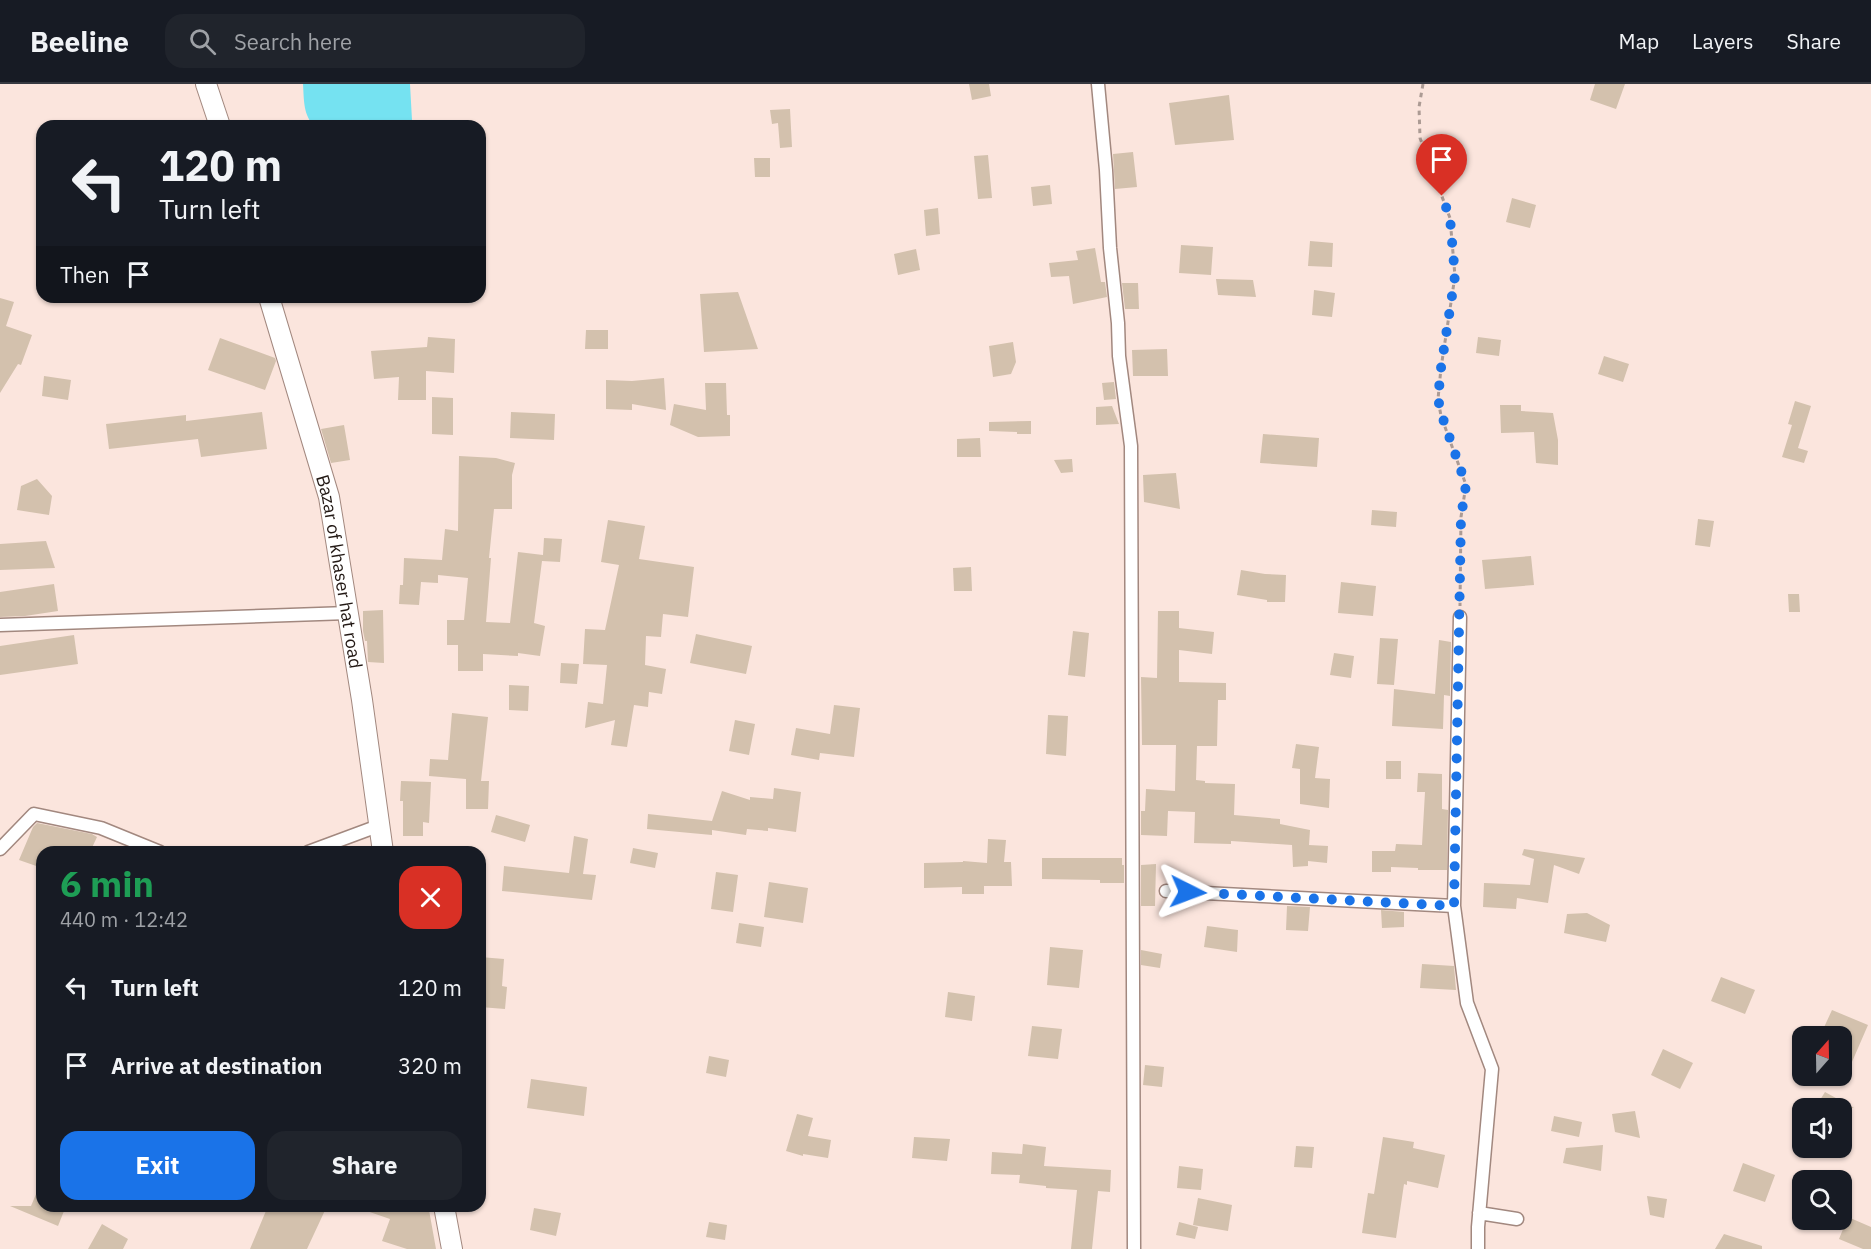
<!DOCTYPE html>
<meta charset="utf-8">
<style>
:root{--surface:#171b24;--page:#20242c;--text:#f1f3f6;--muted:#9ea1a6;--line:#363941;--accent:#1a73e8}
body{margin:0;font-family:"IBM Plex Sans",sans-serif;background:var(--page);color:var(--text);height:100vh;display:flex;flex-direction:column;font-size:22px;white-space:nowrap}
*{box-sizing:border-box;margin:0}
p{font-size:20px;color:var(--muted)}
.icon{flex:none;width:33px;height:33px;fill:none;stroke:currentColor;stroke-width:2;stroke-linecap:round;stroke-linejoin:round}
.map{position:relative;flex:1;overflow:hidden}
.details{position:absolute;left:36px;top:762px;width:450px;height:366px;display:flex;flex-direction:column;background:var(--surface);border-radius:18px;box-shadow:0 2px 4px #0004}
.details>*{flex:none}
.top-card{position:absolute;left:36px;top:36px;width:450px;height:183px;border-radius:18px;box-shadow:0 2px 4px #0004;background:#171b24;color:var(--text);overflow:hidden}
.needle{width:39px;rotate:20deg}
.fabs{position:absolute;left:1792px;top:942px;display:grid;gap:12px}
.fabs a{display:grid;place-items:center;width:60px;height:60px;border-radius:12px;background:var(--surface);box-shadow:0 2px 4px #0004;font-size:30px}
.pin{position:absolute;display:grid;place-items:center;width:51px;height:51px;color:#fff;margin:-62px -26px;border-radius:50% 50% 50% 0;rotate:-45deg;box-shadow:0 0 6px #0007}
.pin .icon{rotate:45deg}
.me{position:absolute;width:66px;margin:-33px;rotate:93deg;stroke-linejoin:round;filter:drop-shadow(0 0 4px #0008)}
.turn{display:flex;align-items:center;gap:21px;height:126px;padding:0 24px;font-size:27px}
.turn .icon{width:78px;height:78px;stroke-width:2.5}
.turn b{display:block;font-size:42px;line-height:51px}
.then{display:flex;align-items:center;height:57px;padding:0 24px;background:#0003;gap:12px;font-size:22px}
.round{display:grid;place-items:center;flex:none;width:63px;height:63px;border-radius:18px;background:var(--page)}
.head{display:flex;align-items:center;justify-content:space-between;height:102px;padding:0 24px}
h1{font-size:36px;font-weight:800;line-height:45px;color:#1e9e55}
.primary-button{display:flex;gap:12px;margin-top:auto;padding:12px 24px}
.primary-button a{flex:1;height:69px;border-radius:18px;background:var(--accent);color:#fff;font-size:24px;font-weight:800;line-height:69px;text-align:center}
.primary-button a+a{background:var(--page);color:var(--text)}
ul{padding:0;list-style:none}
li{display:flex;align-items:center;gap:18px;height:78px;padding:0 24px}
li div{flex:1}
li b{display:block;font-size:22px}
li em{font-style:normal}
header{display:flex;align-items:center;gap:36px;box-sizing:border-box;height:84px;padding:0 30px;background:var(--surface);border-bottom:2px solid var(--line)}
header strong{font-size:28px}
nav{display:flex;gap:33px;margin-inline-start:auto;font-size:21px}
.search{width:420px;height:54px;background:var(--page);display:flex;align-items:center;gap:15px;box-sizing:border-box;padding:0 21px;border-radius:18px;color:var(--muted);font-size:22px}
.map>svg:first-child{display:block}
</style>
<header>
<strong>Beeline</strong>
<div class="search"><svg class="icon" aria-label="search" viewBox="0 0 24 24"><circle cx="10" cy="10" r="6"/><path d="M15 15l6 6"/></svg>Search here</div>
<nav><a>Map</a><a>Layers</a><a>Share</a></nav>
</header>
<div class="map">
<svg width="1871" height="1165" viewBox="0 0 1871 1165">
<rect width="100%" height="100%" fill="#fbe5dd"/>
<path fill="#75e2f1" d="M303 0H410L412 36 401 42H315C303 33 304 14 303 0Z"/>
<path fill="#d3c1ad" d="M969 0H989L991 12 972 16Z
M1595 0H1625L1616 25 1590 16Z
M1229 11 1234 56 1175 61 1169 19Z
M790 25 792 63 780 64 778 39 772 40 770 26Z
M1133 68 1137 103 1115 105 1113 70Z
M988 71 992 114 978 115 974 72Z
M754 74H770V93H755Z
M1050 101 1052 120 1033 122 1031 103Z
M1512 114 1536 121 1530 144 1506 138Z
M938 124 940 150 926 152 924 126Z
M1310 157 1333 159 1332 183 1308 182Z
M1181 161 1213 163 1211 191 1179 189Z
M1095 164 1101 198H1105L1107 213 1073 220 1069 192 1051 193 1049 179 1078 176 1076 167Z
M916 165 920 186 898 191 894 170Z
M1216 195 1253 196 1256 213 1218 211Z
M1122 199H1138L1139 225H1125Z
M1314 206 1335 209 1332 233 1312 231Z
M738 208 758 265 704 268 700 210Z
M0 214 14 218 6 242 32 251 21 281 18 280 0 309Z
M586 246H608V265H585Z
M428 253 455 255 454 289 426 287V316H398L399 293 374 295 371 267 427 263Z
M1478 253 1501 256 1499 272 1476 269Z
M220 254 275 274 276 277 265 306 208 286Z
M1013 258 1016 278 1011 290 993 293 989 262Z
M1167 265 1168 292H1133L1132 266Z
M1604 272 1629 280 1623 298 1598 290Z
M44 292 71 296 68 316 42 312Z
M664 294 666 326 632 320V326L606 325V296L632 297Z
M1114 298 1116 315 1104 316 1102 299Z
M705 299H726L727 331H730V352L698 353 670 341 674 320 706 326Z
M432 313 453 314V351L432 350Z
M1795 317 1811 322 1798 364 1808 367 1804 379 1782 373 1792 341 1788 340Z
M1500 321H1521V327L1553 329 1558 356V381L1536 379 1534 348 1501 349Z
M1112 322 1119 340 1096 341V323Z
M262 328 267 365 201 373 198 355 109 365 106 340 186 331V337Z
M511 328 555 330 554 356 510 354Z
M1031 337V350H1017V348L989 347V338Z
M344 341 350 376 331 379 321 345Z
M1263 350 1319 354 1317 383 1260 379Z
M980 354 981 373H957V355Z
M459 372 496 374 515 379 512 391V425H494L489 474H491L486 538 510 539 518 468 543 471 544 454 562 455 560 478 542 477 534 539 545 542 540 572 518 569V572L483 570V587H458V561H447V536H464L468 494 438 491V499L421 498 419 521 399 520 400 501H403L404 474 442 476 445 445 458 447Z
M1072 375 1073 388 1061 389 1054 376Z
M1176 389 1180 425 1144 418 1143 391Z
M37 395 52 412 49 431 17 426 21 402Z
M1372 426 1397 428 1396 443 1371 441Z
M1698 435 1714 437 1710 463 1695 461Z
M608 436 645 442 639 475 694 483 688 533 663 530 661 553 646 552 645 581 666 585 662 610 649 608 648 623 634 621 627 663 611 661 615 636 585 644 588 618 603 620 607 581 583 580 585 545 605 546 619 481 601 478Z
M46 457 55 484 0 486V460Z
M1531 472 1534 501 1485 505 1482 476Z
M971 483 972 507H954L953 484Z
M1241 486 1265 490 1286 491 1285 518H1267V516L1237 511Z
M1341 498 1376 502 1373 532 1338 529Z
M54 500 58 527 25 532 0 533V508Z
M1788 510H1799L1800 528H1789Z
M383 526 384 579 368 578 367 557H365L363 547V527Z
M1158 527H1179V544L1214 548 1212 570 1179 566V598L1226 599V616H1218L1217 662H1197L1196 696 1205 697V699L1235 700 1234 731 1280 735V740L1310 746 1309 761 1328 762 1327 779 1308 777V782L1293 783 1292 761 1231 757V760L1194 759 1195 728 1168 727 1167 752 1141 751V727H1145L1146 705 1175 707 1176 661H1142L1141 593 1157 594Z
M1073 547 1089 549 1085 593 1068 591Z
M696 550 752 562 746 590 690 579Z
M74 551 78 580 0 591V562Z
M1380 554 1398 555 1394 601 1377 600Z
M1439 556 1451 558 1450 612 1444 611 1443 645 1392 642 1394 605 1435 610Z
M1334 569 1354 572 1351 594 1330 591Z
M561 579 579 580 577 600 560 599Z
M509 601 529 602 528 627 509 626Z
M834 621 860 624 854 673 820 669 819 676 791 671 796 644 830 650Z
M452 629 488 633 481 697H489L488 725H466V695L429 692 430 675 448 676Z
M1048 631 1068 632 1066 672 1046 670Z
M735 636 755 640 749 671 729 667Z
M1296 660 1319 663 1315 694 1330 695 1329 724 1300 720V685L1292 684Z
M1386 677H1401V695H1386Z
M1418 689 1442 690V725L1448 726 1447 786H1418V784L1391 783V788H1372V767H1395L1396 760 1422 761 1425 708H1417Z
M401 697 431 698 429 739 423 738V752H403V717H400Z
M774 704 801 708 796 748 768 744V747L747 745 746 751 712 746V751L647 745 648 730 712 737 722 707 750 716V713L773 715Z
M496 731 530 741 525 758 491 748Z
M37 739 92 750 97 753 90 768H42V784L19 776 33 743Z
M574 752 588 755 583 790 596 791 592 816 502 807 504 782 569 789Z
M988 755 1006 756 1004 778H1011L1012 802H984V810H962V803L924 804V779L963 778V777L987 779Z
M633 764 658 769 655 784 630 779Z
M1524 765 1585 774 1579 790 1554 781 1548 819 1517 814 1516 825 1483 823 1484 799 1530 801 1534 775 1522 771Z
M1042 774H1122V781H1124V799H1100V796L1042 795Z
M1156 780 1155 822H1141V781Z
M716 788 738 791 733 828 711 825Z
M769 798 808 804 803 839 764 833Z
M1287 822 1310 823 1308 847 1286 846Z
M1381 826 1404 828V843L1382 844Z
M1587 829 1610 841 1606 858 1564 849 1567 830Z
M739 839 764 843 761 863 736 859Z
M1207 842 1238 846 1237 868 1204 863Z
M1050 863 1083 866 1079 904 1047 901Z
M1141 866 1162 870 1160 884 1141 881Z
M480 873 504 875 502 902 507 903 505 925 480 923Z
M1422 880 1454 882 1456 906 1420 904Z
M1721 893 1755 906 1745 930 1711 917Z
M948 908 975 912 972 937 945 933Z
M1832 926 1868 941 1842 1001V952H1820Z
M1032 942 1062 945 1058 975 1028 972Z
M1663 965 1693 979 1680 1005 1651 991Z
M709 972 729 976 726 993 706 989Z
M1145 981 1164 983 1162 1003 1143 1001Z
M531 995 587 1003 584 1032 527 1024Z
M1825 1008 1854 1024H1815Z
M1635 1027 1640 1054 1615 1048 1612 1030Z
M797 1030 813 1034 808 1052 831 1056 828 1074 803 1070V1072L786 1067Z
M1554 1032 1582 1038 1579 1053 1551 1047Z
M914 1053 950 1055 947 1077 912 1074Z
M1383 1053 1414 1058 1413 1064 1445 1071 1438 1104 1407 1097V1101L1404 1100 1396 1154 1362 1149 1368 1109 1374 1110Z
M1023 1060 1046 1063 1044 1082 1111 1086 1110 1108 1098 1107 1092 1165H1071L1077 1106 1046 1104V1102L1019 1099 1020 1091 991 1090 992 1068 1022 1070Z
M1603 1061 1601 1087 1563 1079 1566 1064Z
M1296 1062 1314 1063 1312 1084 1294 1083Z
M1743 1079 1775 1091 1765 1118 1733 1107Z
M1179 1082 1203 1085 1201 1106 1177 1104Z
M42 1096V1122H66L58 1142 10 1122H31Z
M1647 1112 1667 1115 1664 1134 1650 1131Z
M1198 1114 1232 1121 1228 1147 1193 1141Z
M268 1122H327L307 1165H250Z
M359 1122H412L429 1126 436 1165H407L382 1157 390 1135 358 1124Z
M534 1124 561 1129 556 1152 530 1146Z
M1848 1133 1871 1143V1165H1863L1839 1155Z
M709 1138 727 1141 725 1156 706 1153Z
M1179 1138 1198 1143 1195 1155 1176 1151Z
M102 1140 128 1155 123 1165H88Z
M1724 1150 1762 1162V1165H1715Z"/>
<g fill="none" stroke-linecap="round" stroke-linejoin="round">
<defs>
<path id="minor" d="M1098 0 1106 86 1110 164 1118 239 1119 272 1131 362 1134 1165
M1460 533 1454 822 1467 919 1492 985 1478 1143V1165
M0 541 348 529
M0 765 34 730 101 744 160 768
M308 768 378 742
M1166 807 1454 822
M1479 1129 1517 1135"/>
<g id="primary">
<path d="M206 0 220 42"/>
<path id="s1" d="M269 213 329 413 362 616 383 768"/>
<path d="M444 1122 452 1165"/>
</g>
</defs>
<use href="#minor" stroke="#a2887f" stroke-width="15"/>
<use href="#primary" stroke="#a2887f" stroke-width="22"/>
<path stroke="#ac9b94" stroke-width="3" stroke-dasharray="4.5 4.5" stroke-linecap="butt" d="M1423 0 1419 23 1420 54 1450 134 1455 192 1441 284 1438 315 1441 332 1466 401 1461 433 1460 522"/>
<use href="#minor" stroke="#fff" stroke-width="12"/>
<use href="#primary" stroke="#fff" stroke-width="20"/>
</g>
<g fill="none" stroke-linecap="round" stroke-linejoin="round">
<path stroke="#1a73e8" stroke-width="10" stroke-dasharray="0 18" d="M1188 808 1454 822 1461 433 1466 401 1442 332 1438 315 1441 284 1455 192 1450 134 1442 112"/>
</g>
<g text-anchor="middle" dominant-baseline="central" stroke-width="4.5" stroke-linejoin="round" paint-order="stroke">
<g font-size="18" fill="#221814" stroke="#fbe5dd">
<text stroke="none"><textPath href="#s1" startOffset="284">Bazar of khaser hat road</textPath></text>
</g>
</g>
</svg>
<div class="fabs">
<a><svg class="needle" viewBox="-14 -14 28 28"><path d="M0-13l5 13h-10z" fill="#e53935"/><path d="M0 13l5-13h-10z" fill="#9ea1a6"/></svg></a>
<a><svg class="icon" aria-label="sound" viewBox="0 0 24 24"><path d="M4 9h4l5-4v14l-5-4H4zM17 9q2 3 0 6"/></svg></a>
<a><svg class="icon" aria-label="search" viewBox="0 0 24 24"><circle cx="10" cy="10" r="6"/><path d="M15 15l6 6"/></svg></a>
</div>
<div class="pin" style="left:1442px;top:112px;background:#d93025"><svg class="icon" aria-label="arrive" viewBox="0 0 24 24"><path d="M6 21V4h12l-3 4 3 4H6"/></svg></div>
<svg class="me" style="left:1188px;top:808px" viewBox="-20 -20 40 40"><path d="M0-17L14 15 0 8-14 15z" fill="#1a73e8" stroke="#fff" stroke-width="4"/></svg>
<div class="top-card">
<div class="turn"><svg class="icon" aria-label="left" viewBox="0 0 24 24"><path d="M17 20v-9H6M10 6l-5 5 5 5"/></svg><div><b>120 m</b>Turn left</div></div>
<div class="then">Then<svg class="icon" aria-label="arrive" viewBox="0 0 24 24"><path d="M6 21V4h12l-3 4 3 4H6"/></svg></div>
</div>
<section class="details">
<div class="head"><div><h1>6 min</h1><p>440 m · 12:42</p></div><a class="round" style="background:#d93025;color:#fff"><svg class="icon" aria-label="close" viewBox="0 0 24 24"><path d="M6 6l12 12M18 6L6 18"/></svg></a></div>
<ul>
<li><svg class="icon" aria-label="left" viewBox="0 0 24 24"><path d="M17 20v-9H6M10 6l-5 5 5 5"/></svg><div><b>Turn left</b></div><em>120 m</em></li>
<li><svg class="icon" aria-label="arrive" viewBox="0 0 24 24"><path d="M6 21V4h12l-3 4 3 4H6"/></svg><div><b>Arrive at destination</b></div><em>320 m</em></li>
</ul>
<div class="primary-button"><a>Exit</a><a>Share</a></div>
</section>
</div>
